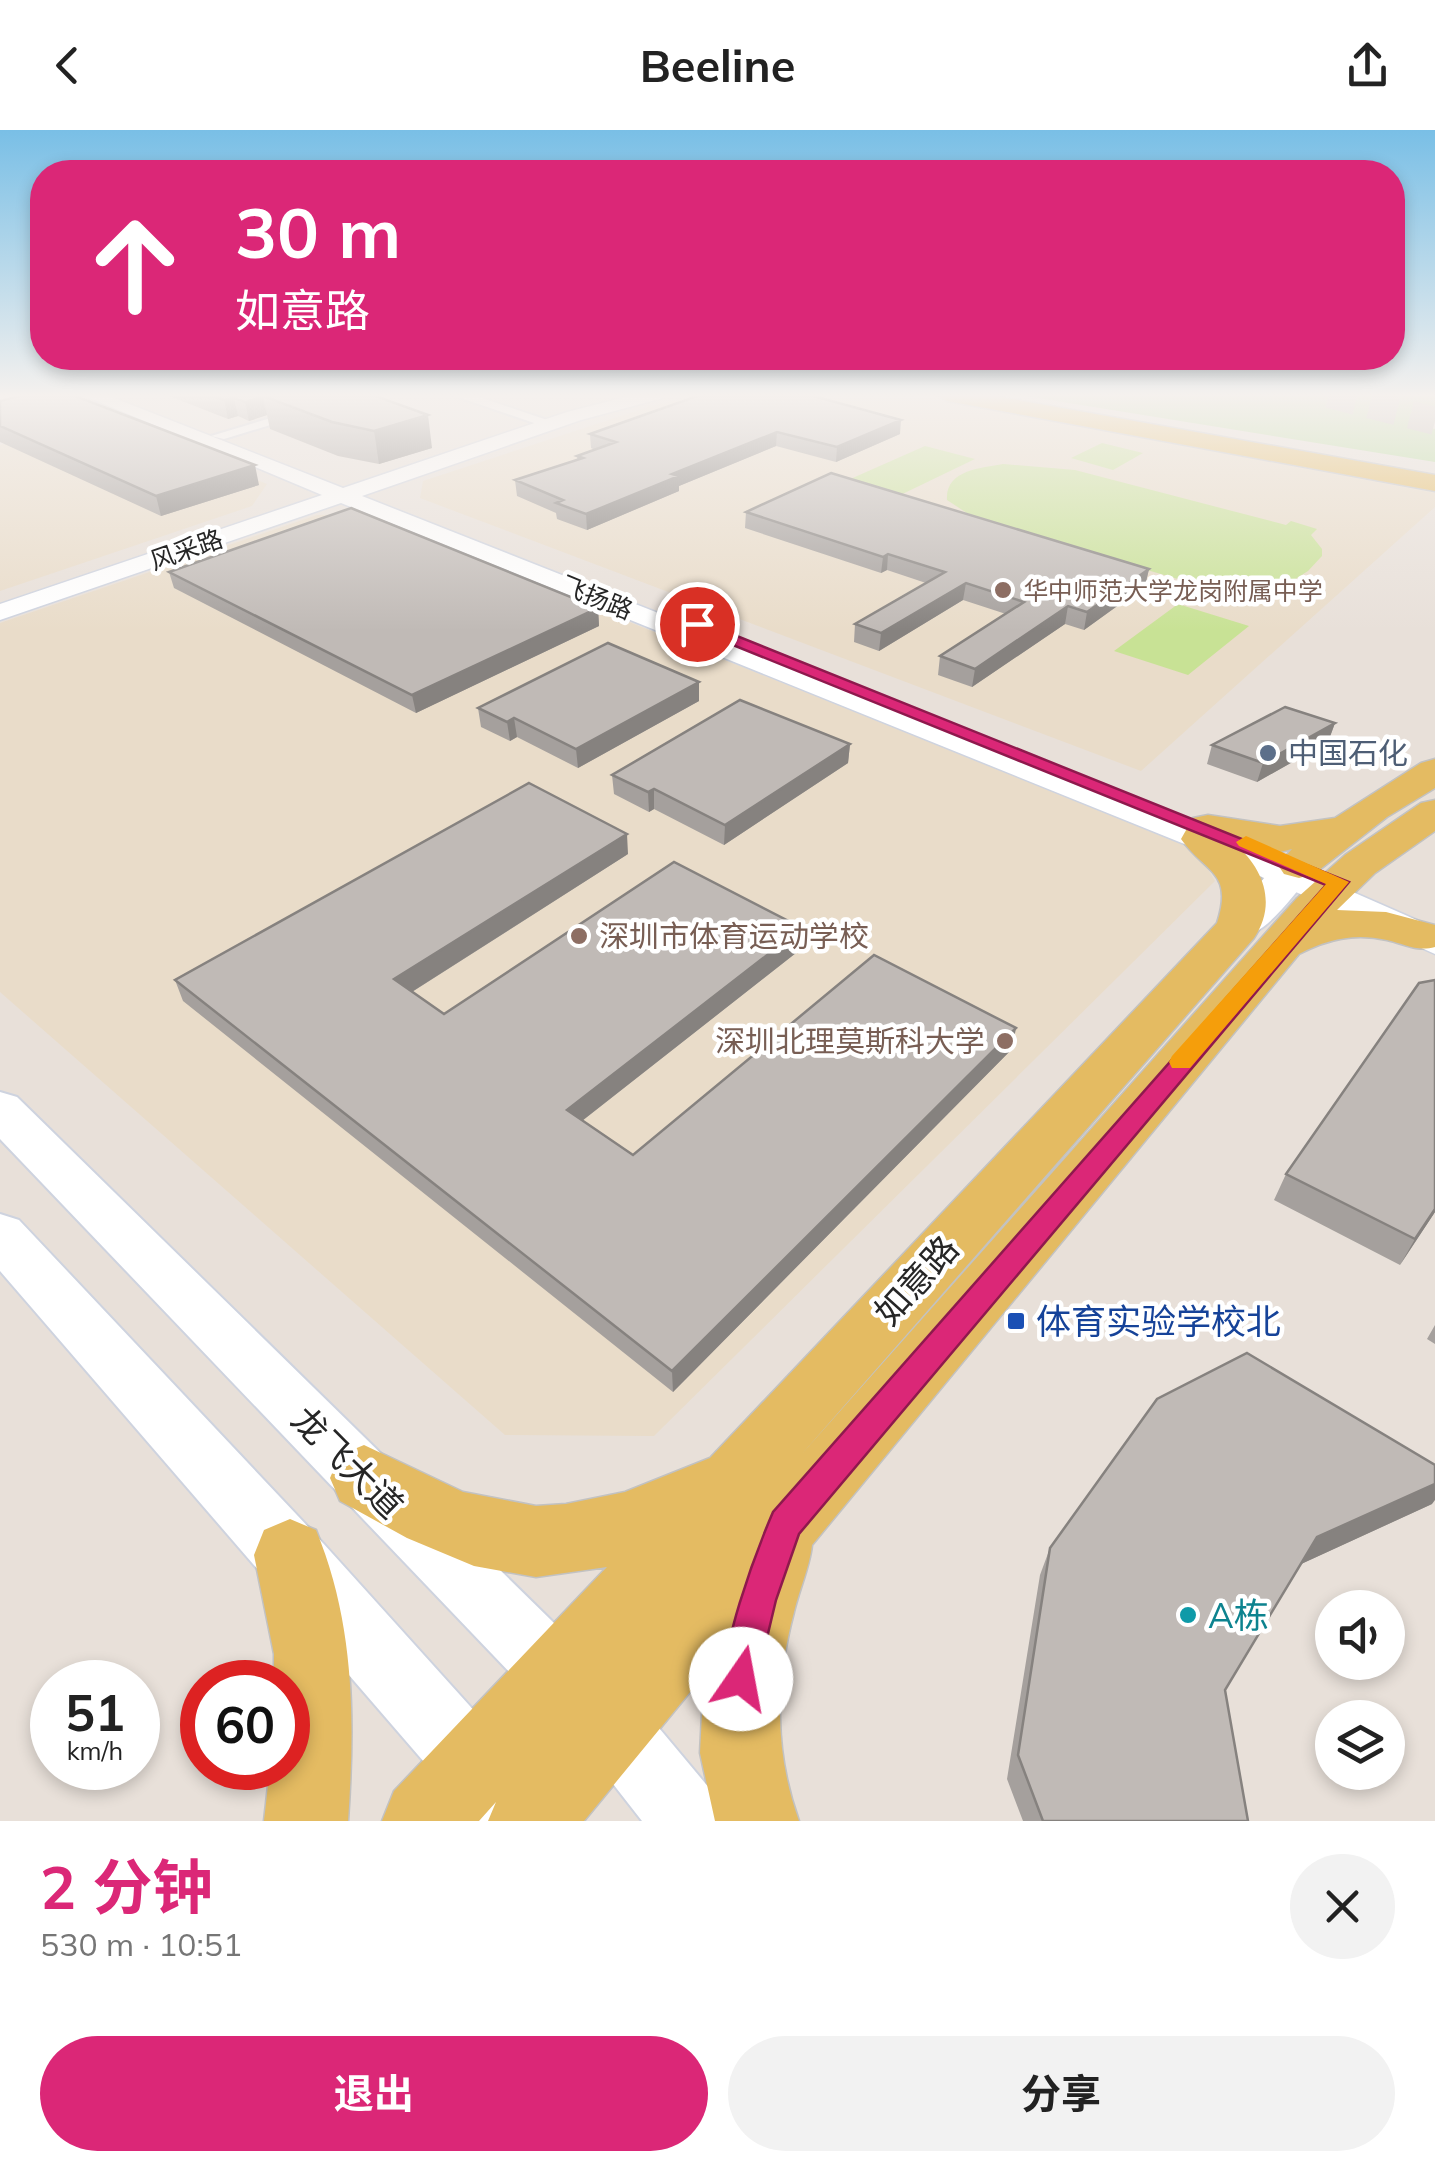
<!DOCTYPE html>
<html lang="zh">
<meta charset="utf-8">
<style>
:root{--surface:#fff;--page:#f2f2f2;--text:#222;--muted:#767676;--accent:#db2777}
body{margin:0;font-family:Mulish,"Noto Sans SC",sans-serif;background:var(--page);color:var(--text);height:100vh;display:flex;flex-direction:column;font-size:38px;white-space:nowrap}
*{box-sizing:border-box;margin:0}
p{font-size:32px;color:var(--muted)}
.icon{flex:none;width:55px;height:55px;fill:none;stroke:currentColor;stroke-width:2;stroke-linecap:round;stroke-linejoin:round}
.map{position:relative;height:1691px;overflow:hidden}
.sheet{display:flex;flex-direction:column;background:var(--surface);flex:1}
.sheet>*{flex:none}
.top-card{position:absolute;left:30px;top:30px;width:1375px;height:210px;border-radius:40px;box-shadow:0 5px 15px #0003;background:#db2777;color:#fff;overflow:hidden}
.fabs{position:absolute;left:1315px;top:1460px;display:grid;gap:20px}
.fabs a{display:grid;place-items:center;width:90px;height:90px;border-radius:50%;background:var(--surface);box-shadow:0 5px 15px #0003;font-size:50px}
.speed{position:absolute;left:30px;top:1530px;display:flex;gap:20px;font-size:50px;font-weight:700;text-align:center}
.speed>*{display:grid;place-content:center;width:130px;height:130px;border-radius:50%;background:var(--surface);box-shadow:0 5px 15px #0003;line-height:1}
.speed small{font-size:25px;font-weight:400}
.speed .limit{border:15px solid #d22;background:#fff;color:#111}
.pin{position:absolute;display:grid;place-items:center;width:85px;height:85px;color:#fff;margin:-42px;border:5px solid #fff;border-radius:50%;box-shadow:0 2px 10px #0007}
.me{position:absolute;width:110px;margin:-55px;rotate:12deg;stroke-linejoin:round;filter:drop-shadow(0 0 8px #0008)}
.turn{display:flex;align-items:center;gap:35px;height:210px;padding:0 40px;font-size:45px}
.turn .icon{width:130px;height:130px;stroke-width:2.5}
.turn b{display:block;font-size:70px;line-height:85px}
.round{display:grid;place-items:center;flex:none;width:105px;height:105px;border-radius:52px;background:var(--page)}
.overview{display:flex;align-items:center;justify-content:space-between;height:170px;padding:0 40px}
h1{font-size:60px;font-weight:700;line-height:75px;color:var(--accent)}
.button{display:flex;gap:20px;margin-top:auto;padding:20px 40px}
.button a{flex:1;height:115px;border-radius:60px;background:var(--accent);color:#fff;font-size:40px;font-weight:700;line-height:115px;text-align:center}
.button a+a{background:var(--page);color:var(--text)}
header{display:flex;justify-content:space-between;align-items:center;height:130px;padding:0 40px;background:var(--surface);font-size:45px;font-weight:700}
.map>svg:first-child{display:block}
</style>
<header><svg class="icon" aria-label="back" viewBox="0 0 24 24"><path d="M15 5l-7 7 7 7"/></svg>Beeline<svg class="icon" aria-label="share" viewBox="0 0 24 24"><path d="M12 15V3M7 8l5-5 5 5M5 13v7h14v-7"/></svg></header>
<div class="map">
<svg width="1435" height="1691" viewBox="0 0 1435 1691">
<rect width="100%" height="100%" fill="#e8e0d9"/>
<path fill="#e9dcc9" d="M704 264H906L1435 363V377L1141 641 420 368 423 351 651 276Z
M90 292H112L267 354 252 376 0 461V315Z
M357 384 1194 716 1215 751 654 1306 505 1305 0 862V493L317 385Z"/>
<path fill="#b5db99" d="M1013 264H1435V291L1423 296 1435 299V332Z"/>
<path fill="#c8e295" d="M1102 313 1143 323 1113 340 1071 328Z
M925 316 975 329 890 370 839 354Z
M1003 334 1075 340 1286 395 1291 391 1317 399 1311 405 1322 419V426L1308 441 1289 453 1270 458 1219 461 979 391 947 370C945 340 981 338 1003 334Z
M1178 474 1249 496 1188 545 1114 521Z"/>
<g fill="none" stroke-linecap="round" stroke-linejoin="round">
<path stroke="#c1bbb5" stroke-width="28" stroke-dasharray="28 14" stroke-linecap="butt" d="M1329 264 1435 291"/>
<defs>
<path id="minor" d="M41 264 39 267 0 274V266Z
M350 264H372L224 309 211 306Z
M449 264H470L550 291 537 294Z"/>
<path id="tertiary" d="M80 264H104L343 358 567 282 637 264H666L663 268 581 290 362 366 1248 716 1435 798V824L1224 730 341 373 0 490V474L322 365Z"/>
<path id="secondary" d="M1299 724 1313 727 1318 735 1313 743C1289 768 1261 817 1224 807L1218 798 1224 789 1285 727Z
M0 962 17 967 649 1586 715 1665 726 1691H642L599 1636 0 1009Z
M0 1084 19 1090 313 1402 550 1665 561 1691H475L0 1141Z"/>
<path id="primary" d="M936 264H984L1435 345V361L947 271Z
M1435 629V658L1387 687 1314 744 1299 748 1284 744 1278 735 1292 719 1280 722 1235 714C1264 739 1277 774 1254 808L801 1325 1297 768 1345 725 1421 673 1435 670V701L1375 743 1337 780 1386 782 1435 795V817C1417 822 1405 814 1387 810 1354 803 1328 809 1299 824L812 1415C810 1436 799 1460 794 1482 775 1554 774 1621 799 1691H715L700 1623 704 1545 584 1691H488L496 1672 479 1691H382L394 1661 607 1437 536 1447 474 1436 407 1408 340 1371 330 1348 340 1325 364 1315 463 1362 536 1376 566 1374 625 1362 710 1328 1217 793C1234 741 1205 743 1181 709L1193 688 1208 685 1280 696 1335 688 1421 633Z
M290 1389 316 1400C355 1494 355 1591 348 1691H264L270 1638H288V1552H274V1524L254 1425 264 1400Z"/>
</defs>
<use href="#minor" stroke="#ced3df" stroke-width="4"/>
<use href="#tertiary" stroke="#ced3df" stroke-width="3"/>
<use href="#secondary" stroke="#ced3df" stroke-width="4"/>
<use href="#primary" stroke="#c2c2c2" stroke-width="3"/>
<use href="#minor" fill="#fff" fill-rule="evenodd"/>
<use href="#tertiary" fill="#fff" fill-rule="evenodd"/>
<use href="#secondary" fill="#fff" fill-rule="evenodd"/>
<use href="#primary" fill="#e4bb62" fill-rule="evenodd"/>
</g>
<path fill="#a5a09d" d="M164 264H370L432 318 379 334 338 326 270 299 267 285 249 291 238 286 228 289Z
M703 264 900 304 836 332 776 316 679 356V361L587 400 557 389 556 383 517 366 515 350 577 330V326L595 320 591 318 590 304Z
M0 271 259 355 161 386 0 312Z
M746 382 1149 439 1145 456 1084 500 1065 494 972 557 938 545 940 526 1006 484 963 470 879 521 854 512 855 494 926 453 887 440 881 443 745 398Z
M169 442 598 478 599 496 416 583 174 458Z
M699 571 578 638 517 607 510 611 481 597 478 578Z
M1335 593 1328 612 1257 652 1207 634 1212 615Z
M850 614 848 633 724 715 654 679 649 682 614 664 612 645Z
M628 724 412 862 444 884 801 819 582 991 633 1025 1012 919 673 1262 183 871 175 850Z
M1435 850V1082L1400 1135 1274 1070 1286 1044Z
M1435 1195V1214L1427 1209Z
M1432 1374 1301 1434 1225 1560 1248 1691H1023L1007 1649 1040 1445 1050 1418Z"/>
<path fill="#86827f" d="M263 267 267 285 249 291 245 272Z
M234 268 238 286 228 289 224 270Z
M428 285 432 318 379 334 374 301Z
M901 290 900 304 836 332 837 317Z
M777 302 776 316 679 356V361L587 400 586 384 672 344Z
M255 335 259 355 161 386 156 366Z
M888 424 887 440 881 443 883 427Z
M1149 439 1145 456 1084 500 1087 482Z
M966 453 963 470 879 521 881 503Z
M1068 476 1065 494 972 557 975 539Z
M598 478 599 496 416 583 412 565Z
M699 552V571L578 638 576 619Z
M514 588 517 607 510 611 507 592Z
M1335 593 1328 612 1257 652 1263 633Z
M850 614 848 633 724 715 725 695Z
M654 659V679L649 682 648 662Z
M627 704 628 724 399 870 394 849Z
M802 798 801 819 569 1001 567 980Z
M1016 898 1012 919 673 1262 672 1241Z
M1435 1079V1082L1400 1135 1415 1109Z
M1435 1354V1370L1432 1374 1299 1435 1317 1407Z"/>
<path fill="#c0bab6" stroke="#86827f" stroke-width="2.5" d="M28 264H70L255 335 156 366 0 296V271Z
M207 264H273L245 272 234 268 224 270Z
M272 264H370L428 285 374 301 332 292 263 266Z
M703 264H806L901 290 837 317 777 302 672 344 679 346 586 384 556 373 563 370 515 350 583 328 577 326 616 312 590 304Z
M831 343 1149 439 1087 482 1068 476 975 539 940 526 1024 472 966 453 881 503 855 494 945 442 888 424 883 427 746 382Z
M351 378 598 478 412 565 169 442Z
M608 513 699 552 576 619 514 588 507 592 478 578Z
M740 570 850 614 725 695 654 659 648 662 612 645Z
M1285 577 1335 593 1263 633 1212 615Z
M529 653 627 704 394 849 444 884 674 732 802 798 567 980 633 1025 874 825 1016 898 672 1241 175 850Z
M1435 850V1079L1415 1109 1286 1044 1419 853Z
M1247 1223 1435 1335V1354L1317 1407 1225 1560 1248 1691H1043L1018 1625 1050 1418 1157 1269Z"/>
<linearGradient id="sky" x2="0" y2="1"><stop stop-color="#79bfe6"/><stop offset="0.53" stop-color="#f5f1ee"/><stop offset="1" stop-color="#f5f1ee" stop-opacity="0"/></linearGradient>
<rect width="1435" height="501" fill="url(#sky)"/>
<path fill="#db2777" stroke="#8e194d" stroke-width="2.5" d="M697 490 1349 752 799 1404 776 1470 754 1562 741 1568 728 1562C714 1530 758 1417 773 1382L1326 755 691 498 689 494Z"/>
<path fill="#f59e0b" d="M1246 706 1349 752 1190 938H1172L1169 932 1172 926 1326 754 1239 716 1236 712Z"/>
<g fill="#8d6e63" stroke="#fff" stroke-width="4">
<circle cx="1003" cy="460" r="10"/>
<circle cx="579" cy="806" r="10"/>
<circle cx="1005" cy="911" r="10"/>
</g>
<circle fill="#5c6f8a" stroke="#fff" stroke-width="4" cx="1268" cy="623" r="10"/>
<rect fill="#1a4fb4" stroke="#fff" stroke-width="4" x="1006" y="1181" width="20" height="20" rx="5"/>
<circle fill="#0f9aa8" stroke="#fff" stroke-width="4" cx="1188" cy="1485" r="10"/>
<g text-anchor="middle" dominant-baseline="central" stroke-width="9" stroke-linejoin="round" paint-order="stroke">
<g font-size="25" fill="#262626" stroke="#fff">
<text transform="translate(186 419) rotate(-19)">风采路</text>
<text transform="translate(597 467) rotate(22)">飞扬路</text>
</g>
<g font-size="25" fill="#785e54" stroke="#fff" text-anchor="start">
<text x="1023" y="460">华中师范大学龙岗附属中学</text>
</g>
<g font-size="30" fill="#4e5e75" stroke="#fff" text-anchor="start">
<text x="1288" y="623">中国石化</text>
</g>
<g font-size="30" fill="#785e54" stroke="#fff" text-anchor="start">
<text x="599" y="806">深圳市体育运动学校</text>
<text x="985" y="911" text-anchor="end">深圳北理莫斯科大学</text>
</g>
<g font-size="35" fill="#262626" stroke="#fff">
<text transform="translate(916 1150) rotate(-48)">如意路</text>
<text transform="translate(348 1332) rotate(45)">龙飞大道</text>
</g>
<g font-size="35" fill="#164399" stroke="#fff" text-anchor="start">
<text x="1036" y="1191">体育实验学校北</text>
</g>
<g font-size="35" fill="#0d838f" stroke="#fff" text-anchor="start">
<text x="1208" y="1485">A栋</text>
</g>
</g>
</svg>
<div class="fabs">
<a><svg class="icon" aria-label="sound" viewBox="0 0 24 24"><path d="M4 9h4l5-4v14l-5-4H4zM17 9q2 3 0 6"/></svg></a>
<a><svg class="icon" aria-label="layers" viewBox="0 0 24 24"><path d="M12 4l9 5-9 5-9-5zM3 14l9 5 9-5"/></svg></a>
</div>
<div class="speed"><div>51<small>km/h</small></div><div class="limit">60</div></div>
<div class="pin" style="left:697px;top:494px;background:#d93025"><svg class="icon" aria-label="arrive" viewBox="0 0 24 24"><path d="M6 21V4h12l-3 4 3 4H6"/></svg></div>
<svg class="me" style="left:741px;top:1549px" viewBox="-20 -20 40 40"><circle r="19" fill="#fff"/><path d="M0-13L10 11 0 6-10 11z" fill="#db2777"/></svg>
<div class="top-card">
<div class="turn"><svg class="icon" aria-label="ahead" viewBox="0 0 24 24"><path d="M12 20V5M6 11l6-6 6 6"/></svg><div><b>30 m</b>如意路</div></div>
</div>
</div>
<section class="sheet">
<div class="overview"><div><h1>2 分钟</h1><p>530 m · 10:51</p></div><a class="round"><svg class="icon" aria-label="close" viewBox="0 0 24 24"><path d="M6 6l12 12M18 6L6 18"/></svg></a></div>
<div class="button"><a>退出</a><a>分享</a></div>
</section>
